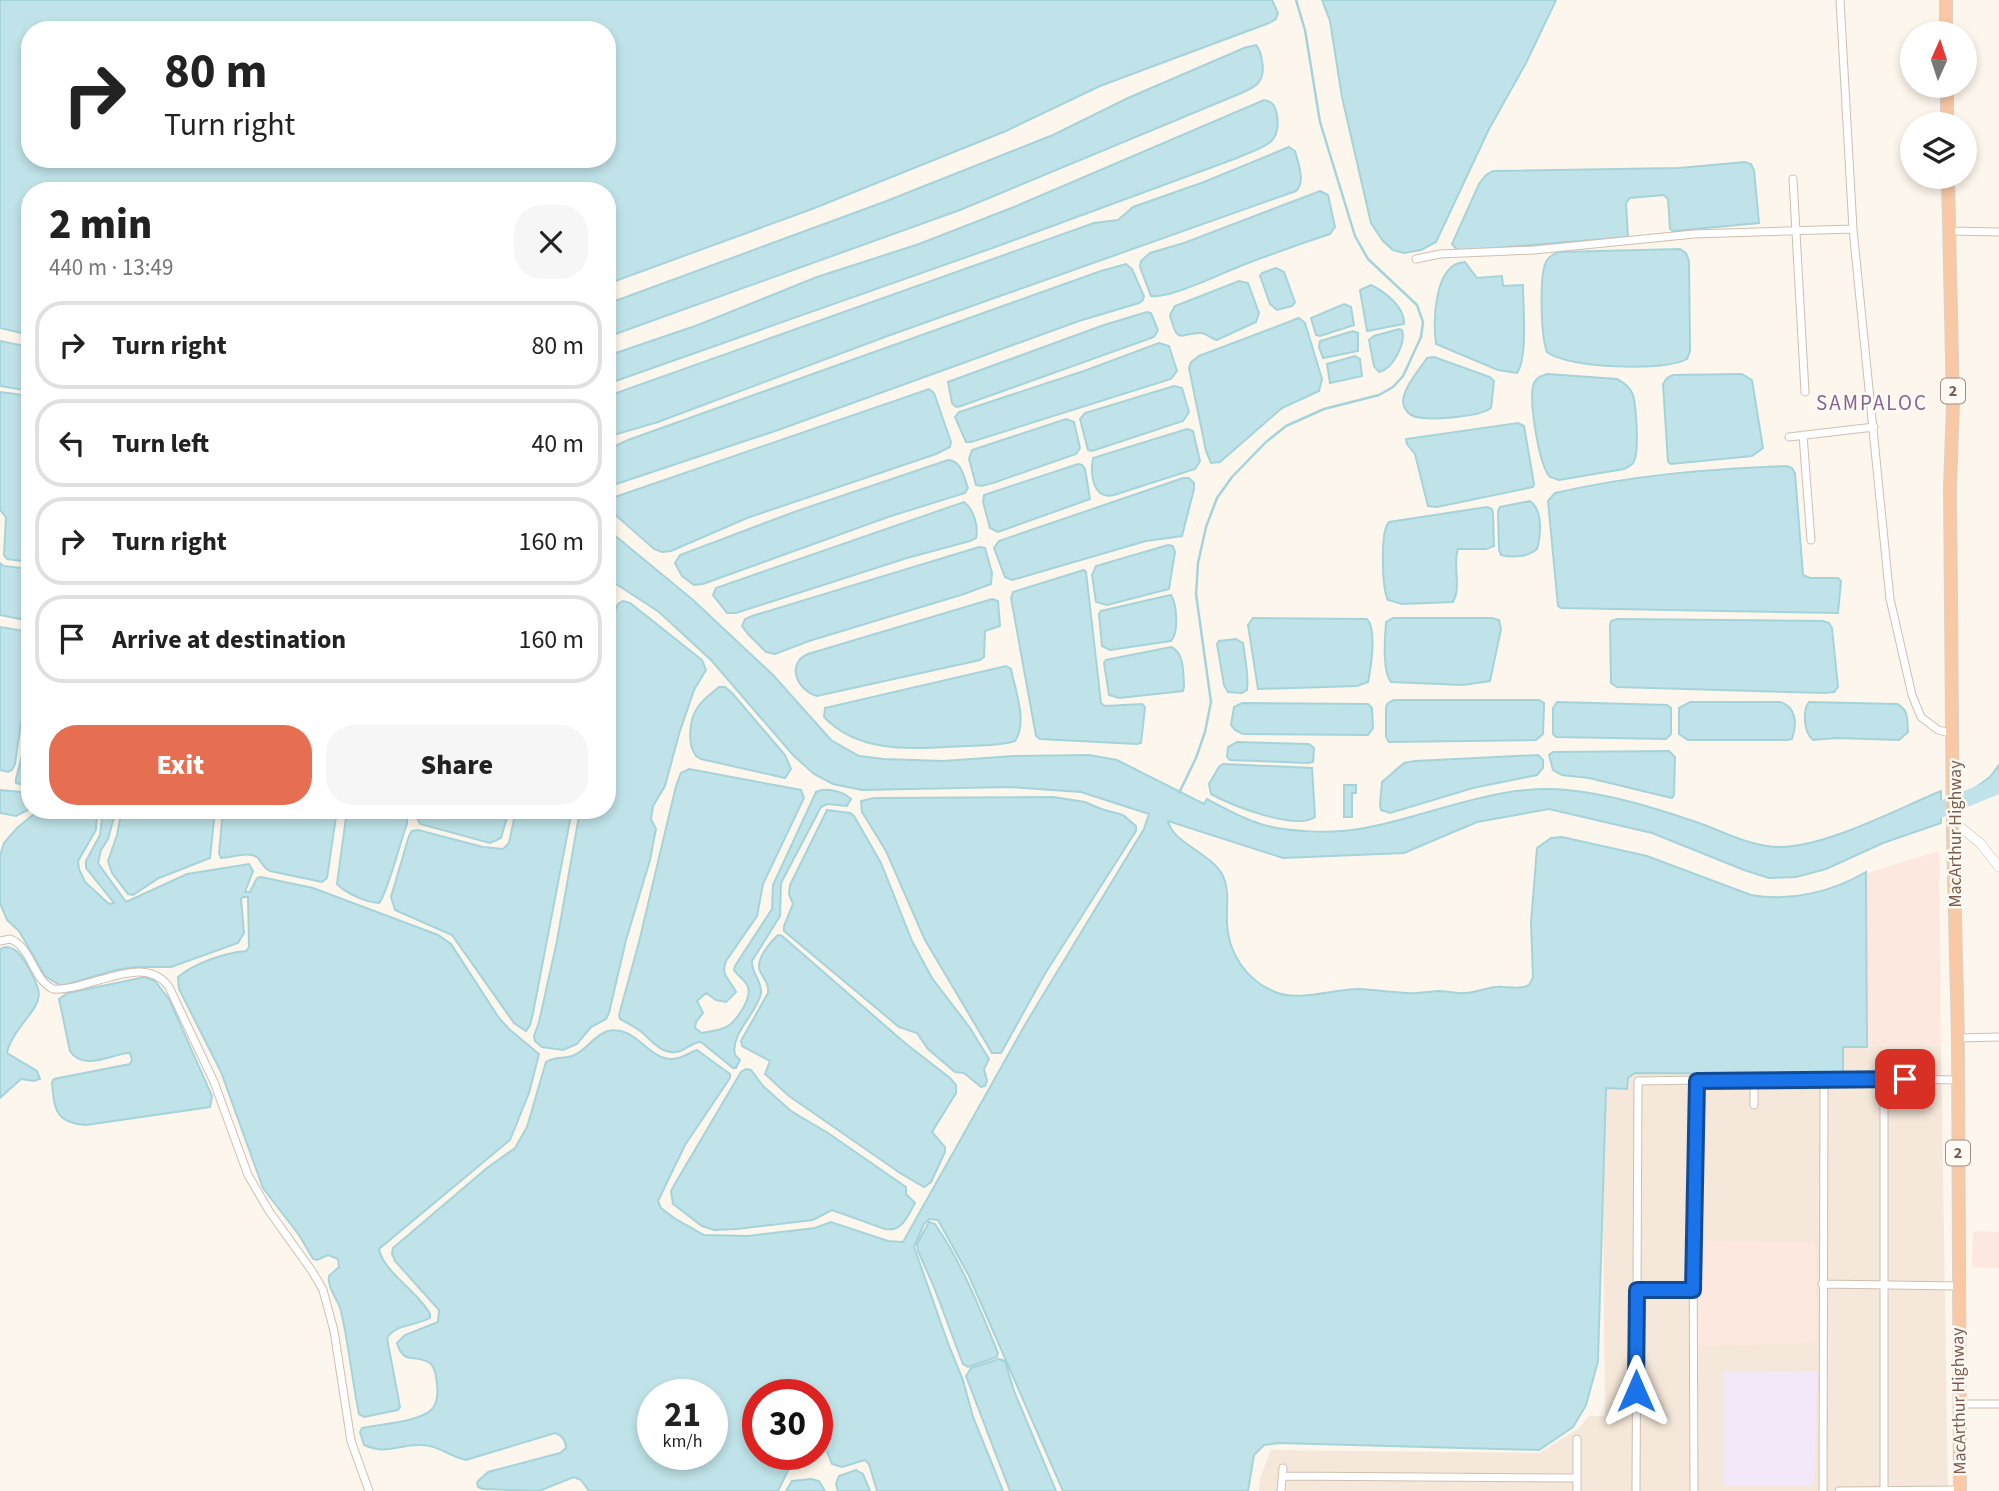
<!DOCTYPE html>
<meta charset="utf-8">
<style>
:root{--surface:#fff;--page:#f6f6f6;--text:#222;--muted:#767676;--line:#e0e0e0;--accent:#e76f51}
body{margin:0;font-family:"Source Sans 3",sans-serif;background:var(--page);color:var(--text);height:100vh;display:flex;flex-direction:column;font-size:26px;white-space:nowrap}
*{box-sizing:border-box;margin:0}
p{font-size:23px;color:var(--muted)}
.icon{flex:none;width:38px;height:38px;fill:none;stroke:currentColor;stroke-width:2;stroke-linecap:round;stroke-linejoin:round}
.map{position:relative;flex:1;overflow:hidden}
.sheet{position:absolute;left:21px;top:182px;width:595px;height:637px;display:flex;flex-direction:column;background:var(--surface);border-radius:28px;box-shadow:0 4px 10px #0003}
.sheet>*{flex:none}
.guide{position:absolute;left:21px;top:21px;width:595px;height:147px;border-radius:28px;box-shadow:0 4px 10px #0003;background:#fff;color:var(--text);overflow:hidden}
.needle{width:46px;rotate:3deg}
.buttons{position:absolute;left:1900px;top:21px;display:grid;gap:14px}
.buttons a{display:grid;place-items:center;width:77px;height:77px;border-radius:50%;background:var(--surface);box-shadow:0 4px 10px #0003;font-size:35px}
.speed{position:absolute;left:637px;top:1379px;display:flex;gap:14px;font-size:35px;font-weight:700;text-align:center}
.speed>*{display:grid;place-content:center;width:91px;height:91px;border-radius:50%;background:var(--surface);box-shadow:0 4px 10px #0003;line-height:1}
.speed small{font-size:18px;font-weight:400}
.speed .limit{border:10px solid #d22;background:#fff;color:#111}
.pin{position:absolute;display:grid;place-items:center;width:60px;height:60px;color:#fff;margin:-30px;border-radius:14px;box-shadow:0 4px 10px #0006}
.me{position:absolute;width:77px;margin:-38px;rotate:0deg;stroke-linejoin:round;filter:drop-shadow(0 0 5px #0008)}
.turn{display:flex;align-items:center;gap:24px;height:147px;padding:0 28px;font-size:32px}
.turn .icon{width:91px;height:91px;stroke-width:2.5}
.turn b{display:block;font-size:49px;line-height:60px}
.round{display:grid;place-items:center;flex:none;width:74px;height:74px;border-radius:28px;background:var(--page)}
.headline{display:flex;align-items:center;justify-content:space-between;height:119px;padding:0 28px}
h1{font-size:42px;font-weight:800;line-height:52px}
.cta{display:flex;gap:14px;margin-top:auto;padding:14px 28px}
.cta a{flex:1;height:80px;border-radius:28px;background:var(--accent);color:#fff;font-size:28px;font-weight:800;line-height:80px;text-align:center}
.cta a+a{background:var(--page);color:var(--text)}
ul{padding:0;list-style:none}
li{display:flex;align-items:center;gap:21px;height:88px;margin:0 14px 10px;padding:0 14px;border:4px solid var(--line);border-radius:28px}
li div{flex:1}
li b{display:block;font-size:26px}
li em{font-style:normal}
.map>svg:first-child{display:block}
</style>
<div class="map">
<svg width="1999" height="1491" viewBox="0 0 1999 1491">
<rect width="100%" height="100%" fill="#fdf6ec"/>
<path fill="#f5e8da" d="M1941 1046 1948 1491H1259L1260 1478 1271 1450 1539 1453 1579 1428 1589 1416H1605L1603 1218 1606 1088 1635 1073 1843 1074V1047Z"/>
<path fill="#fde8e0" d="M1939 851 1941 1046 1868 1047 1867 873Z
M1973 1231 1999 1232V1268L1972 1267Z
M1696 1241 1815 1242 1817 1343 1697 1346Z"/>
<path fill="#f3e8fa" d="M1817 1371 1814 1485 1724 1486V1372Z"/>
<path fill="#bfe3e8" stroke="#a5d3da" stroke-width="2" fill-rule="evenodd" d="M0 0H1272L1278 13 1276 19 1269 23 1100 86 1006 131 812 209 607 284V191H30V335L0 328ZM30 30H607V159H30Z
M1322 0H1556L1526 63 1489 129 1436 242 1421 250 1404 253 1393 250 1383 241 1371 223 1342 97 1330 21Z
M1256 45C1261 51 1261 55 1262 61 1266 82 1256 87 1239 94L960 210 607 337V304L884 202 1053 135 1128 98 1244 48Z
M1264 100C1274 102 1275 106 1277 115 1282 146 1261 147 1237 158L998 246 607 384V356L698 325 817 277 919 244 1014 207Z
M1289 147 1295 151C1298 163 1306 182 1296 191L893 334 658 422 607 437 608 396 1094 223 1118 220 1133 207 1204 182Z
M1745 162 1751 164 1754 170 1759 223 1673 231 1670 229 1668 199 1664 195 1630 198 1626 203 1628 237 1458 251 1452 244 1479 184 1486 175 1493 171 1679 168Z
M1320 191 1328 195 1335 227 1330 234C1302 243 1275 253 1248 263 1226 271 1171 299 1151 296L1140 267 1141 261 1150 253 1184 243Z
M1680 249 1686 253 1689 261 1690 351 1687 359C1665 372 1567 368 1547 352 1541 336 1539 277 1546 262 1549 256 1554 254 1559 252Z
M1465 262 1477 278 1502 276 1503 286 1523 285C1523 305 1528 358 1517 373L1498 370 1436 344C1433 321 1434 263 1465 262Z
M1126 264 1132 269 1144 296 1143 300 1139 303 1079 321 778 430 607 487V450L628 440 1101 271Z
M1276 268 1284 272 1295 302 1292 306 1277 310 1270 304 1260 276 1262 273Z
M1239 281 1248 283 1259 313 1256 322 1217 340C1210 339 1208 334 1202 333 1180 332 1178 347 1170 315L1175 306Z
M1371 285C1385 292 1405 307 1404 324L1367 331 1360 290Z
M1344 304 1351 307 1354 325 1320 336 1316 335 1311 318Z
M1147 312 1151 313 1158 330 1154 337 961 406 956 407 952 403 948 382 1104 325Z
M1299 318 1305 323 1322 379 1319 391 1282 408 1220 462 1211 463 1206 451 1189 368 1191 362 1199 356Z
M1399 329 1402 330C1406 343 1393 369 1379 372L1374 366 1369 340 1374 336Z
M1353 331 1358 333V351L1323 358 1319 347 1320 341Z
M0 341 30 347V391L0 386Z
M1159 343 1169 346 1177 371 1171 379 971 442H966L955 417 959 412 1084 371Z
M1355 356 1360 359 1362 376 1330 383 1327 364Z
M1434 357 1490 377 1494 381 1491 408C1479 417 1424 422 1411 415 1406 412 1403 406 1403 401 1404 387 1419 370 1427 358Z
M1547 374 1617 379C1625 383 1630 387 1633 395 1636 406 1640 454 1633 463 1632 465 1626 468 1624 469L1559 480 1550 477C1539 465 1528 399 1534 383 1537 377 1541 376 1547 374Z
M1742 374 1752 380 1763 448 1752 456 1671 464 1668 462 1663 384 1667 378 1673 375Z
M1174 386 1182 388 1189 412 1183 421 1092 451 1088 450 1080 419 1085 413Z
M929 389 934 393 951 442 950 447 936 454 747 518 671 551 662 552 654 549 609 509 610 500 615 497Z
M0 392 30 396V562L7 559 4 555 6 517 0 510Z
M1066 419 1074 422 1080 448 1076 454 993 483 981 486 976 485 969 459 972 450Z
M1518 423 1524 426 1534 484 1533 487 1437 507 1428 506 1415 454 1407 444 1406 439Z
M1187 429 1193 431 1200 461 1195 469 1114 495C1093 500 1090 475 1093 458Z
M948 460C961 460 964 477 968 488L965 493 888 517 703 584 694 585 682 576 675 563 680 555 797 511Z
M1078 464 1082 465 1085 469 1090 499 998 532 990 528 983 502 984 495Z
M1787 466 1792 468 1795 473 1803 575 1810 578H1838L1841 581 1838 613 1561 608 1558 606 1548 501 1555 493C1633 475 1707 469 1787 466Z
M1183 478H1189L1194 483V489L1182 536 1146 541 1012 580 1005 577 994 548 999 541Z
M1530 501C1543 510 1541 535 1537 549 1528 557 1513 558 1501 555L1499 550 1498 511 1500 507Z
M964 502C973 508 979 527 976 538L970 541 907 558 736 613H727L713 595 716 588Z
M1487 507 1492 509 1493 514 1494 546 1486 549H1458C1452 566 1462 586 1453 602L1402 604 1388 600C1382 588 1380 531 1389 522Z
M607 529 693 600 773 675 831 740 859 756 884 759 943 761 1014 756 1089 755 1117 760 1204 804 1207 799C1222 807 1238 816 1255 822 1282 833 1336 834 1365 828 1433 815 1497 783 1567 790 1610 794 1655 808 1696 822 1723 831 1752 848 1782 847 1830 845 1895 810 1941 791V823L1883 843 1826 869 1796 877 1769 878 1744 870 1652 833 1549 809 1477 822 1404 853 1283 858 1168 821C1172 843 1212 853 1223 876 1230 891 1226 907 1227 923 1228 953 1246 980 1275 992 1298 1002 1334 989 1359 989 1375 990 1391 992 1407 993 1417 994 1428 992 1438 991 1447 991 1456 994 1465 993 1475 993 1485 988 1496 987 1505 986 1519 990 1527 986 1532 983 1531 981 1533 977L1531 923 1537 848 1551 838 1562 837 1647 856 1751 895C1790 902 1832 892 1866 872L1867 1047H1843V1074L1635 1073 1628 1078 1627 1089 1606 1088 1598 1361 1586 1405 1573 1427 1539 1450 1279 1443 1264 1445 1254 1455 1248 1491H1063L969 1276 938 1220 929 1219 924 1224 914 1247 949 1346 963 1380 973 1417 1003 1491H877L869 1464 865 1460 842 1467 832 1464 817 1427V1395H758V1454H796L778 1491H589L581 1480 574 1477 539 1491 483 1489 478 1487 477 1482 488 1472 560 1453 566 1448C566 1441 562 1435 555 1433L466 1460C450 1457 437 1444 419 1445 396 1445 387 1455 364 1445L360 1432 362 1428C379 1424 419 1422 431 1410 438 1404 438 1393 437 1384 436 1377 436 1369 431 1364 416 1352 404 1367 397 1343L405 1335 438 1322 439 1310 395 1261 392 1254 393 1248 487 1168 515 1148 527 1127 546 1062C555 1056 563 1059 572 1056 587 1051 593 1035 608 1031 636 1025 647 1059 672 1059 682 1059 688 1053 697 1050L730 1074V1078L685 1145 658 1201 661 1208 674 1218 704 1235 748 1236 815 1228 831 1222 888 1241 903 1242 1026 1023 1144 829 1149 814 1081 792 1010 787 862 790 833 784 814 774 793 755 711 660 659 612 607 578ZM653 1395H712V1454H653Z
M1168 545 1173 546 1175 552 1169 589 1107 605 1096 602 1092 575 1096 566Z
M979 547 985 548 992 573 991 584 964 594 809 641 775 654 766 652 748 634 742 626 745 619 752 616Z
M0 563 4 566 30 569V621L0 615Z
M1084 570 1086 572 1101 703 1105 706 1142 704 1145 707 1141 743 1137 744 1040 739 1036 736 1011 598 1013 592Z
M1171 595C1177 605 1179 632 1171 641L1110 650 1102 646 1099 614 1101 611Z
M992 599 998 601 1000 626 985 631 984 657 980 660 817 696C798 691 785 664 808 654Z
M623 601 630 603 702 660 706 670 694 690 679 734 665 786 653 806 651 819 656 829 650 860 626 940 609 1013 606 1019 591 1027 577 1044 563 1050 542 1047 535 1041 534 1036 539 1022 557 941 580 810H607V654L614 613 618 604Z
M1253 618 1367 619C1377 629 1371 667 1368 682L1357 686 1258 689 1248 625Z
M1393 618H1492L1499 620 1501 629 1490 681 1463 685 1391 682C1382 671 1385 637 1386 622Z
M1617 619 1823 621 1829 623 1832 628 1838 687 1834 692 1825 693 1617 687 1611 683 1610 625 1611 621Z
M0 627 30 632V661L15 764 12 770 8 772 0 770Z
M1236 639 1243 643C1245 658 1249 675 1247 690L1242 693 1228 692 1224 685 1217 644 1219 641Z
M1171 647C1185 653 1183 673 1184 687L1183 691 1119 698 1109 695 1104 663 1106 660Z
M1006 666 1011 669C1015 690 1028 722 1015 741 1000 746 983 745 967 746 918 748 861 756 824 717L825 708Z
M719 687H725L732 693 785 755 791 769 785 778 701 759 696 756C687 744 689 719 698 707 703 699 712 693 719 687Z
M1394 700H1539L1544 703V707L1543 734 1536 740 1389 742 1386 737V707L1388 703Z
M1557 702 1667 705 1671 708V734L1666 739 1556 737 1553 734V708Z
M1690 702H1780C1797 707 1797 725 1792 739L1787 740H1688L1679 734V708Z
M1809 702 1897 704C1909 710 1907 719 1908 732L1899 740 1837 738 1813 740C1804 733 1802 711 1809 702Z
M1242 703 1368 704 1372 708 1373 728 1368 735 1243 734 1235 730 1231 725 1234 707Z
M30 724V787L16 783V779Z
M1237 742 1309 744 1314 748 1313 762 1308 763 1230 760 1227 757 1228 747Z
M1669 751 1675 757 1674 795 1672 798 1589 778 1562 775 1553 770 1549 755 1553 752Z
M1538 755 1543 760V768L1537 775 1473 788 1390 813 1381 810 1380 804 1382 782 1404 763 1415 761Z
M1223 764 1312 768 1315 817C1295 831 1231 805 1211 794L1209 784 1219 767Z
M1999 765V787L1966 805 1965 795 1990 777Z
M689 769 801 790 804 798 763 884 757 916 726 961C720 976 730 979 736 992L726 1002 716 1000 706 993 697 1001 703 1013 696 1022 695 1028 702 1033C709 1031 717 1031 724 1028 735 1024 752 999 748 987 745 979 738 977 734 970L735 966 772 909 773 885 816 792C826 787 843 791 851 799L847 806 827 804 821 807 781 883 780 916 752 961C751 973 762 981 761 993 757 1014 730 1033 735 1055L740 1060 736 1068H733L701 1042C691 1042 686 1051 676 1052 660 1054 651 1039 639 1030 633 1026 626 1022 620 1019L619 1015 639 942 676 786 681 773Z
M1344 785H1356V793H1352V817H1344Z
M0 790 30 793V809L16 816 0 813Z
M1053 797 1085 802 1101 809 1123 815 1136 826V831L1046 972 1001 1053H992L925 940 886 851 862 812 861 801 874 798Z
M39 810H97L96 830 78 861 79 869 85 882 109 904 114 903 86 868V861L100 835 103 810H116L108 839 101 850 98 863 126 902 187 874 249 864 253 871 245 892H250L257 878 261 877 313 888 438 935 451 944 499 1018 509 1029 539 1054 529 1093 510 1140 379 1249C383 1272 419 1292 430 1314V1318C416 1326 397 1323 387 1338L400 1407 398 1410 364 1417 359 1414C352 1380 349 1345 341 1311 338 1299 327 1288 329 1276L339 1267 338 1259 328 1255 317 1260 313 1259 299 1235 263 1188 221 1072 179 989 178 977C195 963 224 953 246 951L249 947 248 897H243L241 899 244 933 238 943 171 967H135L116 970 61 986 45 976 19 931 7 920 0 903V856L4 843 17 828Z
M122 810H215L210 858 159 878 133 895 128 894 112 873 108 861 117 835Z
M223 810H337L327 878 322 882 270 871C263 868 263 864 258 858 249 850 232 858 221 858L219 853Z
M347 810H402L407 816V824C401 839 387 895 379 903 365 902 347 894 337 884Z
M418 810H509L501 838 490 843 420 824 418 820Z
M516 810H572L533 1013 530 1025 526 1031 514 1023 452 935 395 910 391 897 409 836 412 831 418 830 483 847 503 849 509 843Z
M827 810 850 813 854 816 881 863 912 941 932 978 970 1028 989 1059 984 1069 987 1081 985 1086 981 1087 964 1073 955 1072 928 1049 917 1033 899 1027 784 931V926L793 904 789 894 790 885Z
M778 935 782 936 905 1043 950 1078 956 1085V1093L932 1132 945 1147V1152L931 1182 924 1187 900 1173 789 1096 765 1074 770 1061 742 1046 741 1041 768 993C769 983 764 980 760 971 755 960 770 942 778 935Z
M5 947C15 947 20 954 25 962 49 1001 39 1000 16 1033 12 1040 8 1045 7 1053L37 1071 40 1079 34 1081 21 1079 0 1098V949Z
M145 977 155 981 169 999 212 1096 210 1107 86 1125C56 1123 54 1110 52 1082L54 1079 130 1064 132 1060 130 1053H126C107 1057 82 1070 70 1051L59 999 68 993Z
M746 1069 751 1070 763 1086 791 1111 828 1133 906 1187V1194L915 1203C907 1217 902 1232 885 1229L832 1210 813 1220 737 1229 714 1230 702 1226 673 1204 671 1191 676 1182 741 1072Z
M929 1222 935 1224C962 1263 980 1309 998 1353L997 1357 968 1367 963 1364 934 1287 918 1251 917 1244Z
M999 1359 1005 1361 1014 1391 1056 1491H1010L966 1376 971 1368Z
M856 1470 863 1474 870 1491H838L836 1484 839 1476Z
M811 1479 819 1481 825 1491H786L792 1481Z"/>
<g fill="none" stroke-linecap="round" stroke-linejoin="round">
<path stroke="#a5d3da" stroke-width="2.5" d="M1179 793 1196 758 1205 732 1211 702 1196 594 1198 563 1206 527 1217 498 1232 477 1266 442 1286 426 1324 409 1379 395 1393 387 1403 376 1421 337 1423 322 1417 305 1368 259 1355 236 1320 122 1305 30 1296 0"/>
<path stroke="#bfe3e8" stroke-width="16" d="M1924 816 1995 787 1999 780"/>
<defs>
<path id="minor" d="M1840 0 1853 229 1890 599 1912 695 1921 717 1938 730 1954 734
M1793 179 1805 392
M1949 231 1999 232
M1416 259 1440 254 1534 250 1694 234 1853 229
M1803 435 1811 540
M1789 437 1874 427
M0 941 10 939C32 947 32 979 53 989 88 992 143 951 169 987L214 1082 248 1175 269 1211 312 1271 323 1290 334 1331 351 1441 369 1491
M1958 1038 1999 1037
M1754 1105V1080
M1822 1284 1958 1286
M1637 1290H1693
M1959 1404H1999
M1577 1439V1491
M1282 1476 1577 1478
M1281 1491 1283 1468
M1636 1491 1638 1081 1824 1078 1959 1080
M1694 1491 1693 1236 1697 1081
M1823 1491 1824 1078
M1839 1491 1960 1490
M1884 1491V1079"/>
<path id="tertiary" d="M1954 822 1980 843 1999 867"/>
<path id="trunk" d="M1946 0V33
M1947 86V124
M1948 177 1953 404 1950 487 1953 839 1958 1038 1960 1491"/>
</defs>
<use href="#minor" stroke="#d1beb0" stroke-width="9"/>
<use href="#tertiary" stroke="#d1beb0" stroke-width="10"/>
<use href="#trunk" stroke="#dad1cd" stroke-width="14"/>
<use href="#minor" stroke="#fff" stroke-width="7"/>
<use href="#tertiary" stroke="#fff" stroke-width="9"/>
<use href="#trunk" stroke="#f9c8a4" stroke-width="12"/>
</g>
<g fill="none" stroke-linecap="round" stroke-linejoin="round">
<defs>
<path id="route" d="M1636 1391 1637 1290H1693L1697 1081 1905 1079"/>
</defs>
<use href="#route" stroke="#114b97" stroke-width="18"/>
<use href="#route" stroke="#1a73e8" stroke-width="12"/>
</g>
<g text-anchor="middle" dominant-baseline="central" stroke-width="5" stroke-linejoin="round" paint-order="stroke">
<g fill="#fffaf3" stroke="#a28b7f" stroke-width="2">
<rect x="1941" y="378.5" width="24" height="25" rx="5"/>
<rect x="1946" y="1140.5" width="24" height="25" rx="5"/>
</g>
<g font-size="16" font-weight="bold" fill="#7a5c4d">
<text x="1953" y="391">2</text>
<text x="1958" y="1153">2</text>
</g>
<g font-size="18" fill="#7a5c4d" stroke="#fffaf3">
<text transform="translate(1955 834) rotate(-90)">MacArthur Highway</text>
<text transform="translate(1959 1401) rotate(-91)">MacArthur Highway</text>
</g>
<g font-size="21" letter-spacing="2" fill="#846695" stroke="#fffaf3">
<text x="1872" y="403">SAMPALOC</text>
</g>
</g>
</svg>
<div class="buttons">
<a><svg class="needle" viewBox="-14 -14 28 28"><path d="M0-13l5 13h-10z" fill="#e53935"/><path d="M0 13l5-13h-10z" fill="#767676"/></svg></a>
<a><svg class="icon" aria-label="layers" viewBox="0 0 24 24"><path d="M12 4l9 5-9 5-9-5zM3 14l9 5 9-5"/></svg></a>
</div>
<div class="speed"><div>21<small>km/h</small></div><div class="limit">30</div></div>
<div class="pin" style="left:1905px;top:1079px;background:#d93025"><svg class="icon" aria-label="arrive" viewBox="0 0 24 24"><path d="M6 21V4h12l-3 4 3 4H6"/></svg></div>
<svg class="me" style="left:1636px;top:1391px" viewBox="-20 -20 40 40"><path d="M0-17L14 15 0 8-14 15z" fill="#1a73e8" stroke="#fff" stroke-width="4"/></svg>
<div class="guide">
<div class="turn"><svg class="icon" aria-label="right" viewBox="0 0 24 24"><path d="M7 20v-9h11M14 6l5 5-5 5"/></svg><div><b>80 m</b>Turn right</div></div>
</div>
<section class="sheet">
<div class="headline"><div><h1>2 min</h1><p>440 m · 13:49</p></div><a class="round"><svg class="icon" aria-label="close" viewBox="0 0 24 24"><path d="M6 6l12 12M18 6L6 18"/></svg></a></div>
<ul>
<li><svg class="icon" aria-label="right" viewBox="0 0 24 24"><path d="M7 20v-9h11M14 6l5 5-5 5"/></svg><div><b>Turn right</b></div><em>80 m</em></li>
<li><svg class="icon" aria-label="left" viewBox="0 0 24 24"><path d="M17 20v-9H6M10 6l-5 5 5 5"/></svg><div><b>Turn left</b></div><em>40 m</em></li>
<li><svg class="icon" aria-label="right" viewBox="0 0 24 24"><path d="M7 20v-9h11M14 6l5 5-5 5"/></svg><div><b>Turn right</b></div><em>160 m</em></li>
<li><svg class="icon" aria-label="arrive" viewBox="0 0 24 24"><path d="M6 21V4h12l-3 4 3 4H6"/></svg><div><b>Arrive at destination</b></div><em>160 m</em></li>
</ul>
<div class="cta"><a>Exit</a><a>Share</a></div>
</section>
</div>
